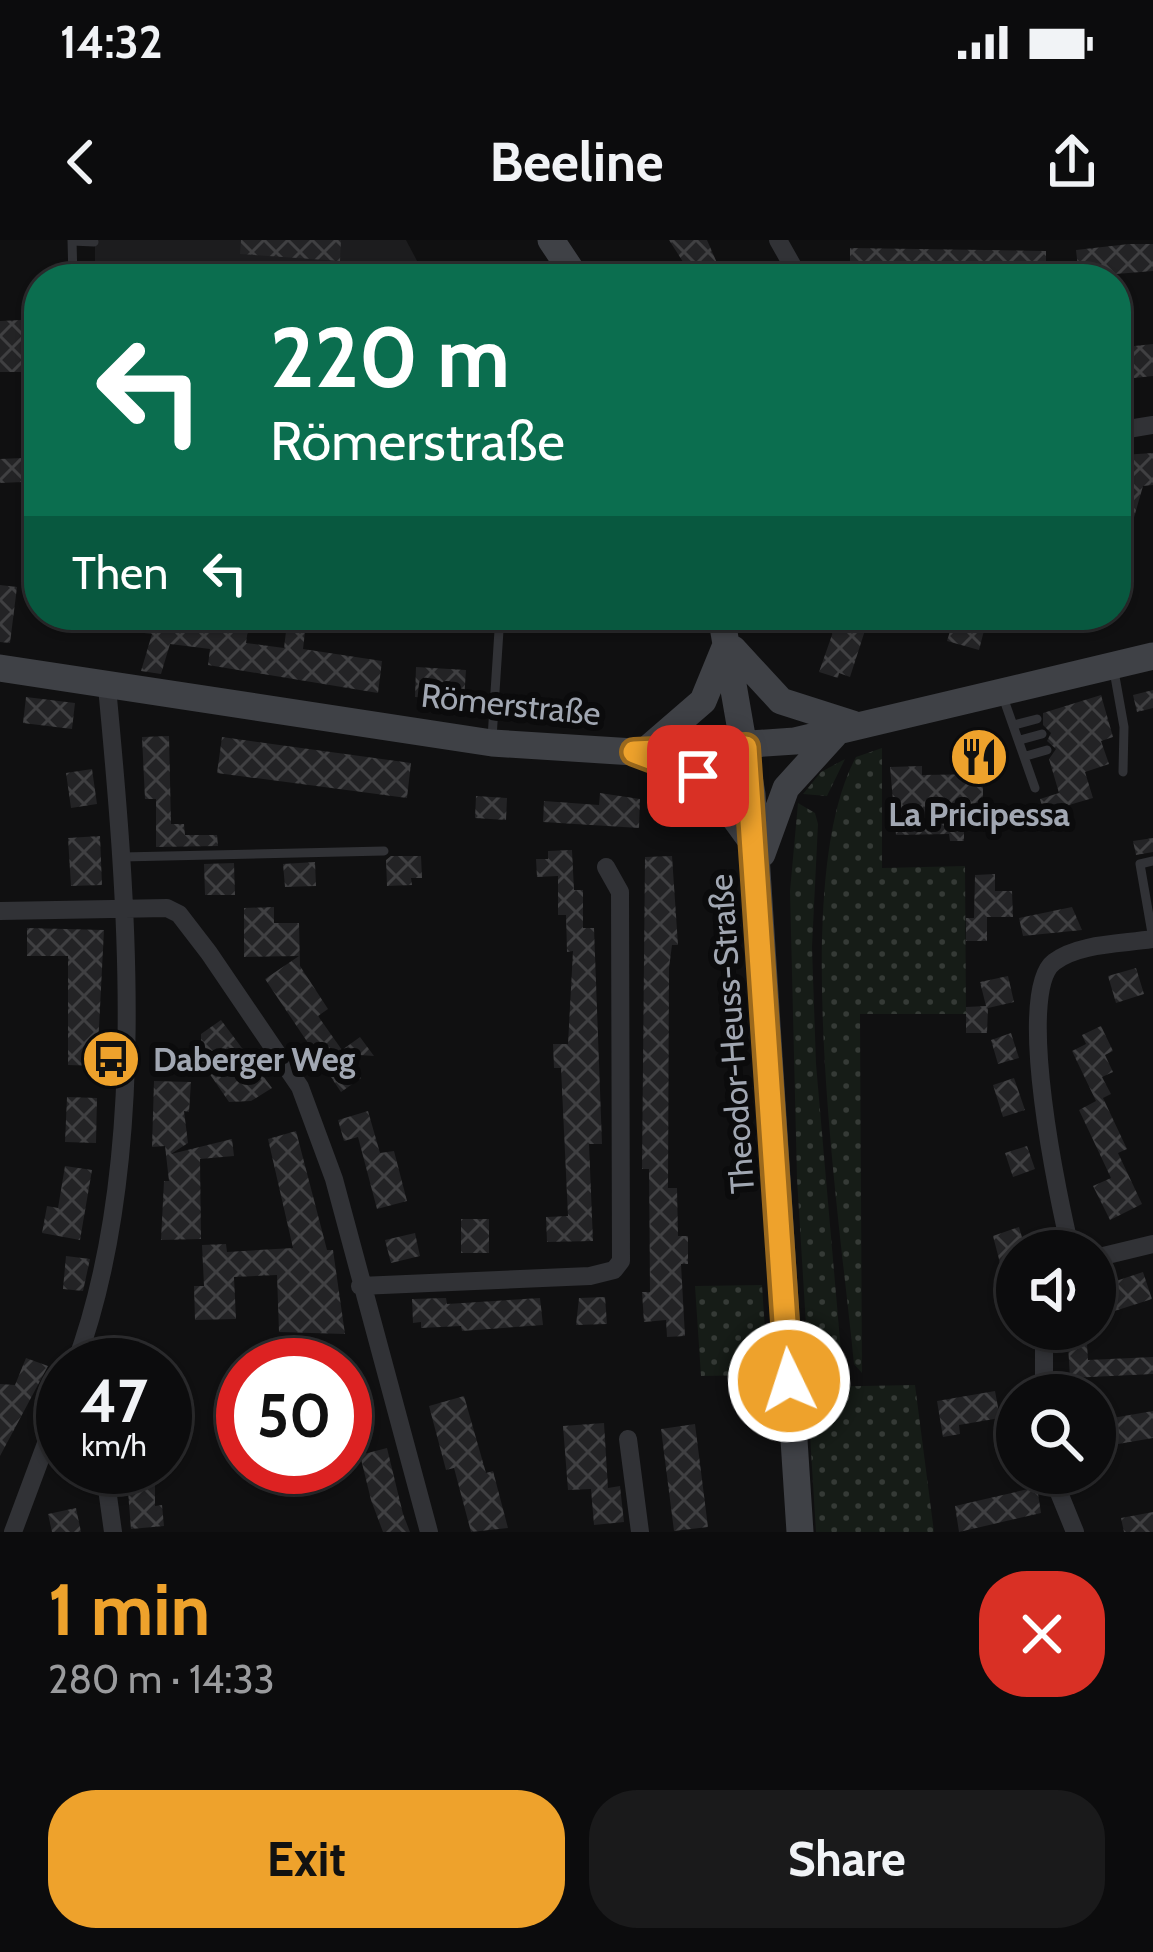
<!DOCTYPE html>
<meta charset="utf-8">
<style>
:root{--surface:#0c0c0d;--page:#1a1a1b;--text:#f1f3f6;--muted:#9a9b9d;--line:#2c2c2e;--accent:#eea22c}
body{margin:0;font-family:Cabin,sans-serif;background:var(--page);color:var(--text);height:100vh;display:flex;flex-direction:column;font-size:45px;white-space:nowrap}
*{box-sizing:border-box;margin:0}
p{font-size:39px;color:var(--muted)}
.icon{flex:none;width:66px;height:66px;fill:none;stroke:currentColor;stroke-width:2;stroke-linecap:round;stroke-linejoin:round}
.map{position:relative;height:1292px;overflow:hidden}
.sheet{display:flex;flex-direction:column;background:var(--surface);flex:1}
.sheet>*{flex:none}
.hud{position:absolute;left:24px;top:24px;width:1107px;height:366px;border-radius:48px;box-shadow:0 3px 9px #0004,0 0 0 3px var(--line);background:#0b6e4f;color:#fff;overflow:hidden}
.tools{position:absolute;left:996px;top:990px;display:grid;gap:24px}
.tools a{display:grid;place-items:center;width:120px;height:120px;border-radius:50%;background:var(--surface);box-shadow:0 3px 9px #0004,0 0 0 3px var(--line);font-size:60px}
.speed{position:absolute;left:36px;top:1098px;display:flex;gap:24px;font-size:60px;font-weight:700;text-align:center}
.speed>*{display:grid;place-content:center;width:156px;height:156px;border-radius:50%;background:var(--surface);box-shadow:0 3px 9px #0004,0 0 0 3px var(--line);line-height:1}
.speed small{font-size:30px;font-weight:400}
.speed .limit{border:18px solid #d22;background:#fff;color:#111}
.pin{position:absolute;display:grid;place-items:center;width:102px;height:102px;color:#fff;margin:-51px;border-radius:24px;box-shadow:0 6px 18px #0006}
.me{position:absolute;width:132px;margin:-66px;rotate:356deg;stroke-linejoin:round;filter:drop-shadow(0 0 9px #0008)}
.turn{display:flex;align-items:center;gap:42px;height:252px;padding:0 48px;font-size:54px}
.turn .icon{width:156px;height:156px;stroke-width:2.5}
.turn b{display:block;font-size:84px;line-height:102px}
.then{display:flex;align-items:center;height:114px;padding:0 48px;background:#0003;gap:24px;font-size:45px}
.round{display:grid;place-items:center;flex:none;width:126px;height:126px;border-radius:48px;background:var(--page)}
.overview{display:flex;align-items:center;justify-content:space-between;height:204px;padding:0 48px}
h1{font-size:72px;font-weight:700;line-height:90px;color:var(--accent)}
.action{display:flex;gap:24px;margin-top:auto;padding:24px 48px}
.action a{flex:1;height:138px;border-radius:48px;background:var(--accent);color:#111;font-size:48px;font-weight:700;line-height:138px;text-align:center}
.action a+a{background:var(--page);color:var(--text)}
.status{display:flex;justify-content:space-between;align-items:center;height:84px;padding:0 60px;background:var(--surface);direction:ltr}
.status svg{height:33px;fill:currentColor}
header{display:flex;justify-content:space-between;align-items:center;height:156px;padding:0 48px;background:var(--surface);font-size:54px;font-weight:700}
.map>svg:first-child{display:block}
</style>
<div class="status"><b>14:32</b><svg viewBox="0 0 49 12"><path d="M0 12V9h3v3zM5 12V6h3v6zM10 12V3h3v9zM15 12V0h3v12zM26 1h20v11H26zM47 4h2v5h-2z"/></svg></div>
<header><svg class="icon" aria-label="back" viewBox="0 0 24 24"><path d="M15 5l-7 7 7 7"/></svg>Beeline<svg class="icon" aria-label="share" viewBox="0 0 24 24"><path d="M12 15V3M7 8l5-5 5 5M5 13v7h14v-7"/></svg></header>
<div class="map">
<svg width="1153" height="1292" viewBox="0 0 1153 1292">
<defs>
<pattern id="green-dots" width="8" height="8" patternUnits="userSpaceOnUse" patternTransform="scale(3)"><rect width="8" height="8" fill="#161c17"/><path d="M2 2h.1M6 6h.1" fill="none" stroke="#353a36" stroke-width="1.8" stroke-linecap="round"/></pattern>
<pattern id="building-cross-hatch" width="8" height="8" patternUnits="userSpaceOnUse" patternTransform="scale(3)"><rect width="8" height="8" fill="#232325"/><path d="M0 0l8 8M0 8l8-8" fill="none" stroke="#404042"/></pattern>
</defs>
<rect width="100%" height="100%" fill="#101011"/>
<path fill="#1c1c1e" d="M95 0H406L424 34 458 39H95Z"/>
<path fill="url(#green-dots)" d="M882 508V628L965 626 966 774H860L862 1133 854 1124C840 978 788 642 856 517Z
M845 519 827 556 803 554 821 532Z
M798 563 815 573 818 584 812 707 816 824 842 1123 837 1134H809L797 939 790 651Z
M762 1045 768 1135 701 1136 695 1046Z
M915 1145 934 1292H816L807 1147Z"/>
<path fill="url(#building-cross-hatch)" d="M241 0H341L340 21 240 14Z
M669 0H707L724 39H694Z
M1129 4H1153V31L1079 37 1076 10Z
M850 8 1046 11V37L850 35Z
M21 80 22 132H0V81Z
M1153 104V136L1116 140V108Z
M1153 213V245L1143 246 1121 323 1116 322 1122 215Z
M22 218 23 242 0 243V219Z
M0 345 17 347 10 403 0 402Z
M80 375H204L249 382 246 403 284 408 288 375H307L303 409 382 421 378 453 208 425 210 409 170 404 161 434 141 431 152 394 79 385Z
M839 375H870L850 437 839 433 838 438 819 432Z
M955 375H988L979 410 947 401Z
M416 427 466 430 464 460 415 457Z
M1153 450V468L1137 472 1133 455Z
M1101 455 1113 497 1101 501 1109 524 1085 532 1093 558 1069 565 1072 577 1047 585 1040 559 1059 553 1049 519 1056 509 1047 501 1051 493 1043 485V473Z
M26 457 75 463 72 489 23 483Z
M169 496 171 584H184L185 595H217L218 606 156 607V559H145L142 497Z
M222 497 411 523 407 558 217 533Z
M986 499 994 527 972 534 963 506Z
M922 526V535L983 534V566H1005V580L964 581V601H950L949 594 896 595 890 527Z
M92 529 97 564 71 568 66 533Z
M600 553 640 559 639 588 543 582 544 561 599 565Z
M476 556 507 558 506 580 475 578Z
M100 596 102 645 71 646 68 598Z
M1153 598V612L1136 615 1133 601Z
M572 610 574 650H583V688H594L602 904H589L593 1001 547 1002 546 977 568 976 561 828H554L553 804H568L573 711 567 712 566 675H558V636L537 637 536 619H548V611Z
M391 616H421L422 638H411L412 645 387 646 386 620Z
M672 616 678 705H672L669 728 668 948H677L678 996H688V1024H681L685 1096 667 1097 666 1080 644 1082 642 1052H650L649 929H642L645 617Z
M315 622 316 646 285 647 283 624Z
M234 623 235 655H205L204 624Z
M995 634V651H1012L1013 677H987V701H966V678H974L975 635Z
M274 667V683H299L300 726 328 769 318 776 342 810 360 797 374 816 345 814 361 838 341 852 265 739 299 716 244 717V668Z
M1072 667 1082 690 1023 696 1019 678Z
M27 688 104 690 97 826 68 825V716H27Z
M1136 728 1144 754 1116 763 1108 736Z
M1008 736 1014 762 988 768 987 793H966V767L986 766 980 742Z
M221 780 272 848 251 861 229 862 189 804H201V794Z
M1101 786 1113 811 1105 815 1113 832 1102 837 1111 854 1103 858 1127 909 1118 913 1142 964 1110 980 1093 946 1111 938 1079 870 1096 861 1072 811 1086 804 1082 795Z
M1011 793 1019 818 998 824 991 800Z
M1014 838 1025 870 1003 877 993 845Z
M154 841 191 842 189 872 184 871 188 903 171 914 232 899 234 916 200 919 201 999 161 1000 164 941H169L165 906 152 907Z
M67 857 97 858 96 903 65 902Z
M368 871 380 913 394 911 407 961 377 969 358 897 344 901 338 880Z
M296 891 327 1010H333L345 1094 279 1092 277 1035 234 1037 236 1079 195 1080 194 1046H204L202 1005 226 1004 227 1012 293 1008 268 899Z
M1027 906 1035 929 1013 937 1005 913Z
M65 926 92 930 80 1000 42 993 47 966 58 968Z
M461 979H489V1013H461Z
M1019 987 1026 1011H1017L1014 1077 993 996Z
M415 993 420 1016 391 1023 385 1000Z
M66 1016 90 1019 83 1051 63 1049Z
M1143 1032 1152 1059 1099 1076 1095 1048Z
M605 1057 607 1084 576 1085 579 1058Z
M446 1058 447 1064 540 1058 543 1085 462 1091 461 1086 421 1088V1082L413 1083 412 1059Z
M1067 1089H1086L1088 1120 1153 1117V1134L1070 1138Z
M26 1118 48 1126 0 1216V1144L15 1145Z
M995 1151 1000 1178 959 1185 960 1194 943 1197 937 1161Z
M464 1156 486 1233 493 1231 508 1288 471 1292 454 1228 446 1230 429 1166Z
M1153 1171V1198L1095 1208V1181Z
M604 1183 608 1248 620 1246 624 1282 594 1285 591 1249 568 1250 563 1186Z
M695 1184 708 1287 674 1291 661 1189Z
M387 1208 403 1274 410 1292H383L371 1260 360 1215Z
M126 1227H155V1266L162 1265 164 1286 131 1289Z
M1037 1247 1041 1273 959 1292 955 1266Z
M76 1268 81 1292H52L48 1274Z
M1153 1272V1292H1124L1121 1278Z"/>
<g fill="none" stroke-linecap="round" stroke-linejoin="round">
<path stroke="#313236" stroke-width="9" d="M72 0 73 39
M72 1 94 2
M1114 431 1124 487 1123 532
M1003 457 1035 548
M1014 485 1037 479
M492 498 500 375
M1020 500 1042 494
M1026 516 1047 510
M122 617 384 611
M1153 699 1140 624 1153 621"/>
<path stroke="#313236" stroke-width="18" d="M778 0 800 39
M1116 191 1153 185
M0 671 167 668 179 674 209 713 300 847 334 939 429 1292
M1071 1011C1059 963 1014 752 1054 722 1079 703 1123 704 1153 699
M1095 1018 1153 1004
M360 1046 590 1036 614 1030 621 1021 620 652 606 627
M75 1125C150 924 127 658 107 447
M1044 1155V1089
M628 1199 640 1292
M104 1227 113 1292
M1051 1233 1075 1292
M13 1292 63 1158"/>
<path stroke="#3f4146" stroke-width="27" d="M551 0 577 39
M721 375 752 554 800 1292
M733 409 781 461 853 484
M0 428 492 503 634 512 795 501 1153 416
M644 512 703 461 726 405
M649 518 710 544 750 599
M762 614 786 548 837 492"/>
</g>
<g fill="none" stroke-linecap="round" stroke-linejoin="round">
<defs>
<path id="route" d="M698 536 634 512 746 507 789 1141"/>
</defs>
<use href="#route" stroke="#9b691d" stroke-width="30"/>
<use href="#route" stroke="#eea22c" stroke-width="21"/>
</g>
<defs>
<symbol id="restaurant-disc" viewBox="-11 -11 22 22"><circle r="9.5" fill="#eea22c" stroke="#0b0b0c"/><path d="M-5-6h1v4h1v-4h1v4h1v-4h1v5L-1.5 .5V6h-2V.5L-5-1ZM5-6V6H3V1.5H1.5Q1.5-4 5-6Z" fill="#111"/></symbol>
<symbol id="bus-disc" viewBox="-11 -11 22 22"><circle r="9.5" fill="#eea22c" stroke="#0b0b0c"/><path d="M-5-6H5V4H4V6H2V4H-2V6H-4V4H-5ZM-3.5-4V0h7V-4ZM-3.5 1.2v1.5H-2V1.2ZM2 1.2v1.5H3.5V1.2Z" fill="#111"/></symbol>
</defs>
<g fill-rule="evenodd">
<use href="#restaurant-disc" x="946" y="484" width="66" height="66"/>
<use href="#bus-disc" x="78" y="786" width="66" height="66"/>
</g>
<g text-anchor="middle" dominant-baseline="central" stroke-width="12" stroke-linejoin="round" paint-order="stroke">
<g font-size="33" fill="#a1a7b2" stroke="#0b0b0c">
<text transform="translate(511 464) rotate(6)">Römerstraße</text>
<text transform="translate(731 794) rotate(-94)">Theodor-Heuss-Straße</text>
</g>
<g font-size="33" font-weight="bold" fill="#a1a7b2" stroke="#0b0b0c">
<text x="979" y="574">La Pricipessa</text>
<text x="153" y="819" text-anchor="start">Daberger Weg</text>
</g>
</g>
</svg>
<div class="tools">
<a><svg class="icon" aria-label="sound" viewBox="0 0 24 24"><path d="M4 9h4l5-4v14l-5-4H4zM17 9q2 3 0 6"/></svg></a>
<a><svg class="icon" aria-label="search" viewBox="0 0 24 24"><circle cx="10" cy="10" r="6"/><path d="M15 15l6 6"/></svg></a>
</div>
<div class="speed"><div>47<small>km/h</small></div><div class="limit">50</div></div>
<div class="pin" style="left:698px;top:536px;background:#d93025"><svg class="icon" aria-label="arrive" viewBox="0 0 24 24"><path d="M6 21V4h12l-3 4 3 4H6"/></svg></div>
<svg class="me" style="left:789px;top:1141px" viewBox="-20 -20 40 40"><circle r="17" fill="#eea22c" stroke="#fff" stroke-width="3"/><path d="M0-11L8 9 0 5-8 9z" fill="#fff"/></svg>
<div class="hud">
<div class="turn"><svg class="icon" aria-label="left" viewBox="0 0 24 24"><path d="M17 20v-9H6M10 6l-5 5 5 5"/></svg><div><b>220 m</b>Römerstraße</div></div>
<div class="then">Then<svg class="icon" aria-label="left" viewBox="0 0 24 24"><path d="M17 20v-9H6M10 6l-5 5 5 5"/></svg></div>
</div>
</div>
<section class="sheet">
<div class="overview"><div><h1>1 min</h1><p>280 m · 14:33</p></div><a class="round" style="background:#d93025;color:#fff"><svg class="icon" aria-label="close" viewBox="0 0 24 24"><path d="M6 6l12 12M18 6L6 18"/></svg></a></div>
<div class="action"><a>Exit</a><a>Share</a></div>
</section>
